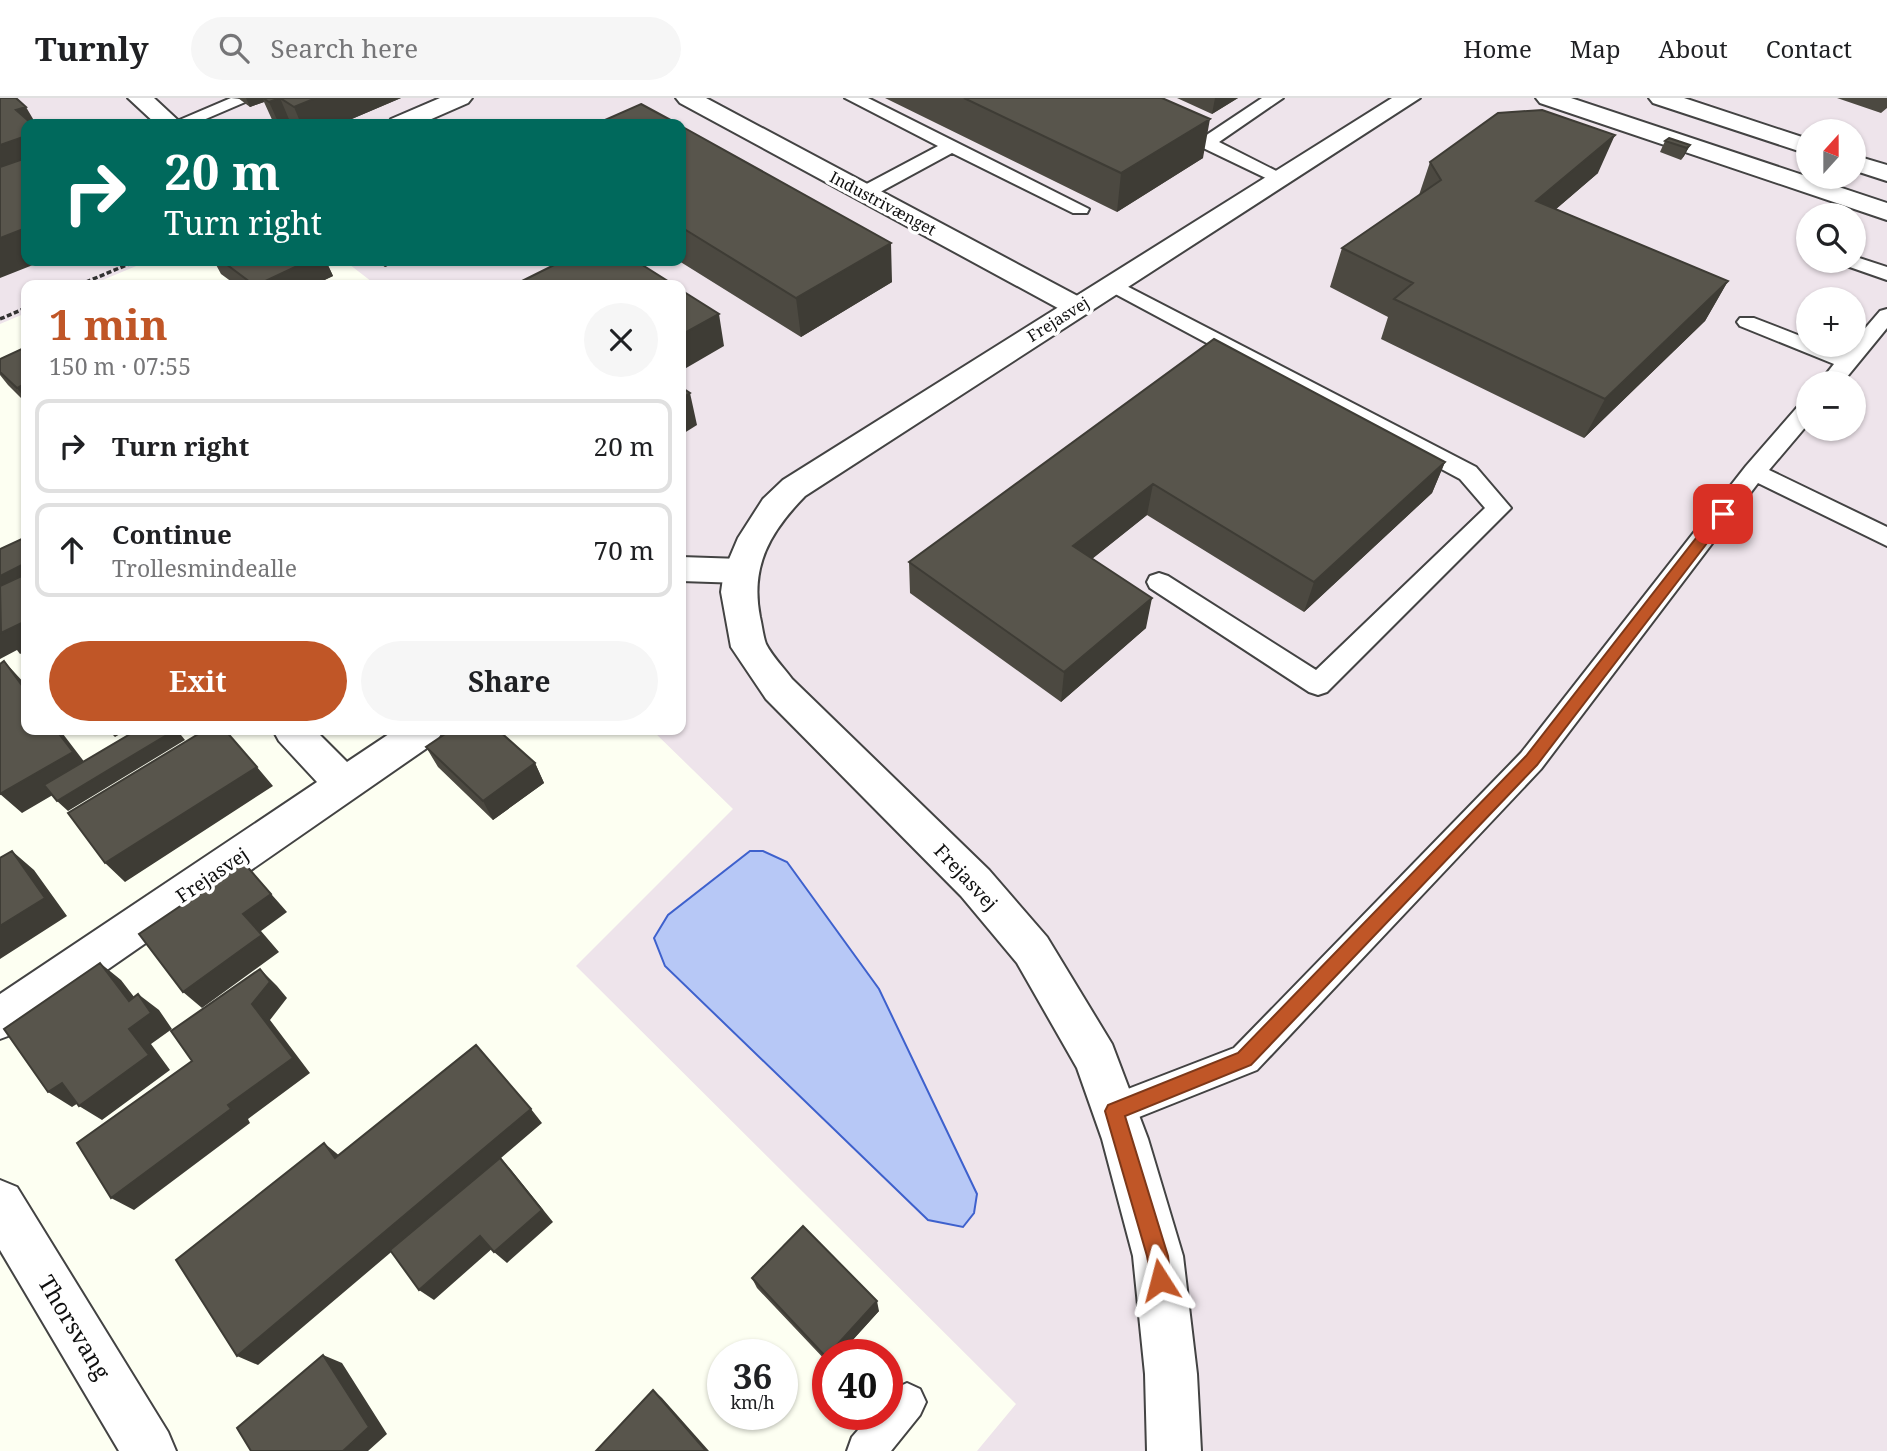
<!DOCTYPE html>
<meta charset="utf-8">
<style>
:root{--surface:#fff;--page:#f6f6f6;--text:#202124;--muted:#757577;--line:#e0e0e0;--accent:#c05627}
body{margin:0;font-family:"Noto Serif",serif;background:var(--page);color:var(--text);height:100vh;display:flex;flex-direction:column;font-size:26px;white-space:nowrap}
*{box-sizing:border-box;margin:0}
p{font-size:23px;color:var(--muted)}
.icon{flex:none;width:38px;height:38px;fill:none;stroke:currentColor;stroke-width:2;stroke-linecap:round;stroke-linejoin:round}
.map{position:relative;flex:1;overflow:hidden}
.drawer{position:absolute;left:21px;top:182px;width:665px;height:455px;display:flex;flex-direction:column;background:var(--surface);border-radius:14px;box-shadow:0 2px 5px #0004}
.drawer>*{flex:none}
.hud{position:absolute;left:21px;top:21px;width:665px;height:147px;border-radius:14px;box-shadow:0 2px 5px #0004;background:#00695c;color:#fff;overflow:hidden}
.needle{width:46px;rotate:21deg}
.tools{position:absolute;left:1796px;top:21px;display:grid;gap:14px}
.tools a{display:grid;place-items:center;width:70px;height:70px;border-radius:50%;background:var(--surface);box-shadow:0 2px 5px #0004;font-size:35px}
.speed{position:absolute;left:707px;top:1241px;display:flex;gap:14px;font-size:35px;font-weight:700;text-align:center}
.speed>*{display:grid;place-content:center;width:91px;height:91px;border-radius:50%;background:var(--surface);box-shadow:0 2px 5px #0004;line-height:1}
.speed small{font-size:18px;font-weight:400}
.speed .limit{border:10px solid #d22;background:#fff;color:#111}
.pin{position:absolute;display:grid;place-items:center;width:60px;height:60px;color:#fff;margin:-30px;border-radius:14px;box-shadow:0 4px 10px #0006}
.me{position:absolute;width:77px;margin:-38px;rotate:351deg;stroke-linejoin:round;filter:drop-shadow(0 0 5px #0008)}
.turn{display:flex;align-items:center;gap:24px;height:147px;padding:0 28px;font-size:32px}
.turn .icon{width:91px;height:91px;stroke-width:2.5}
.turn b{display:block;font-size:49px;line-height:60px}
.round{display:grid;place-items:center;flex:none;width:74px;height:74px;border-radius:37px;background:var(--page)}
.summary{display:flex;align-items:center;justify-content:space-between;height:119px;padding:0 28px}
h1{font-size:42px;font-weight:700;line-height:52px;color:var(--accent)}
.action{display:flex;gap:14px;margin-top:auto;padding:14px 28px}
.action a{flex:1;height:80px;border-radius:42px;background:var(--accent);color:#fff;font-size:28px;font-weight:700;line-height:80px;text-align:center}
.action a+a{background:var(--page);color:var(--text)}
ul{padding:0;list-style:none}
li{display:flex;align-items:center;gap:21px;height:94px;margin:0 14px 10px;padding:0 14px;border:4px solid var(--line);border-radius:14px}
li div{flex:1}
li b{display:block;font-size:26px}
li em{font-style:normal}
header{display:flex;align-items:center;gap:42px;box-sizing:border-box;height:98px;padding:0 35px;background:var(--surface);border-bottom:2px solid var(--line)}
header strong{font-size:33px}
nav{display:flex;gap:38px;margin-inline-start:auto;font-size:24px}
.search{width:490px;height:63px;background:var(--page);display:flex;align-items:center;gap:18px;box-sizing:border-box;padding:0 24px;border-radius:38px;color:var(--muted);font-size:26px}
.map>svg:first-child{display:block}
</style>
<header>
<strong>Turnly</strong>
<div class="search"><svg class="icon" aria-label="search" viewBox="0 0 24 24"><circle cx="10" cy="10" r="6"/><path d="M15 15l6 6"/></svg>Search here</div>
<nav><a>Home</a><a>Map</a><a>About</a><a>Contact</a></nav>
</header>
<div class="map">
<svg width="1887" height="1353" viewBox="0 0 1887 1353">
<rect width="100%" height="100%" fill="#fdfff2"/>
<path fill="#eee4eb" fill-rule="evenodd" d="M0 0H1887V1353H977L1016 1306 576 868 733 711 652 632H681V187H376L345 163H681V26H26V163H148L91 187H26V215L0 226ZM1808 33H1853V79H1808ZM1808 117H1853V163H1808ZM1808 201H1853V247H1808ZM1808 285H1853V331H1808Z"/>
<path fill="#b7c8f6" stroke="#3e61cd" stroke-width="2" d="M750 753H763L787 764 879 891 977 1096 974 1115 963 1129 928 1122 665 868 654 840 668 817Z"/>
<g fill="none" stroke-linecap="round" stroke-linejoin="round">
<defs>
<path id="service" d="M231 0 250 2 194 26H170Z
M845 0H868L1089 111 1087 115H1073L952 55 871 99H857L855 95 857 91 938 48Z
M1099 0H1122L1205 38 1262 0H1283L1219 44 1290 80 1288 84H1274Z
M1853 158 1887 169V182L1844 167 1841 163H1853Z
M1113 181 1476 369 1511 410 1327 594 1318 597 1309 594 1150 490 1147 484 1150 478 1159 475 1168 478 1316 572 1485 410 1460 381 1106 191 1103 187Z
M1887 211V230L1842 285H1819L1834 266 1740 228 1737 224 1740 220H1754L1808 241V247H1824L1844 255 1880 213Z
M1808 304V326L1769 372 1887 429V448L1758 385 1541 671 1257 972 1114 1029 1102 1025 1097 1013 1102 1001 1234 950 1521 655 1746 368 1800 306Z
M907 1285 920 1291 926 1304 920 1317 891 1353H847L852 1339 872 1316H887V1298L894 1291Z"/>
<path id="minor" d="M128 0H154L182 26H156Z
M440 0H472L468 5 420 26H388L391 21Z
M676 0H706L1087 203 1091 209 1087 215 1077 217 1067 215 680 5Z
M681 459 741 461 753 464 758 473 753 482 741 485 681 483Z
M273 632H315L347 664 395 632H443L437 643 16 935 0 941V896L317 684 279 643Z
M0 1082 17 1089 168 1334 176 1353H119L0 1152Z"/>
<path id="tertiary" d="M1392 0H1420L805 398C770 434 750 468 760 519 762 527 763 538 766 546 772 558 784 570 792 581L989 772 1047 839 1112 946 1148 1041 1183 1158 1197 1276 1201 1353H1147L1145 1276 1133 1158 1102 1041 1077 970 1017 865 961 798 766 601 731 549 721 494 724 473 738 440 763 401 783 382Z
M1536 0H1571L1887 105V122L1540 5Z
M1649 0H1684L1808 41V56L1653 5Z
M1853 57 1887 67V83L1853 72Z"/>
</defs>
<use href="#service" stroke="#434343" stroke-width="4"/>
<use href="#minor" stroke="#434343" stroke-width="4"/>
<use href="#tertiary" stroke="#434343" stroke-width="4"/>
<path stroke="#323232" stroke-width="3.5" stroke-dasharray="5 2.5" stroke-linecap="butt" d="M79 187 136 163
M0 221 26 210"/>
<use href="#service" fill="#fff" fill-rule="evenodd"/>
<use href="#minor" fill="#fff" fill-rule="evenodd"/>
<use href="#tertiary" fill="#fff" fill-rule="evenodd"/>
</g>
<path fill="#4c4941" d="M238 0H401L340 26H274L264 4 250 9Z
M885 0H1162L1203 60 1117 114Z
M1177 0H1238L1212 16Z
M1837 0H1887V10L1881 15Z
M681 28 892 184 801 239 679 163H681Z
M1665 43 1690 47 1684 58 1681 62 1660 54Z
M1430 64 1598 75 1556 111 1728 183 1705 223 1584 340 1381 241 1388 219 1330 189 1342 150 1419 97Z
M214 163H326L333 178 314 187H236L221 176Z
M376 163H399L385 169Z
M1214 241 1445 364 1432 395 1304 514 1147 417 1092 461 1146 530 1061 604 910 495 909 464Z
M26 249V305L8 287 0 277V261Z
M426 649 535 665 544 685 493 722 438 669Z
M752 1180 879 1213 840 1256H828V1265L757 1190Z"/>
<path fill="#3e3c35" d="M246 0H274H263L264 4 250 9Z
M280 0 291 26H279L269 4Z
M316 0H401L340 26H301L294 9Z
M1215 0H1238L1212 16Z
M26 9 36 26H26L16 12Z
M1210 21 1203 60 1117 114 1121 75Z
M1615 37 1598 75 1520 142 1536 103Z
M26 38V65L0 75V47Z
M1690 47 1684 58 1681 62 1687 50Z
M26 130V163H43L0 180V140Z
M891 145 892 184 801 239 796 200Z
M308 163H326L333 178 314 187H257Z
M382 163H399L385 169Z
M1728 183 1705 223 1584 340 1605 301Z
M719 216 724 248 681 273V237Z
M26 285V302L17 290Z
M690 295 697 327 681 337V301Z
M1445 364 1432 395 1304 514 1314 484Z
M1153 386 1147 417 1069 479 1073 448Z
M26 465V481L0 494V478Z
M1152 500 1146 530 1061 604 1064 574Z
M26 523V553L20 556 17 552 0 561V533Z
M4 563 26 587V593Z
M56 632H60L92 674 22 715 0 696Z
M108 632H127L115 639Z
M175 632H177L185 642 68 713 57 703Z
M535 665 544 685 493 722 483 703Z
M257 669 273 688 125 784 105 765Z
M12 753 34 772 67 818 0 861V828Z
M244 765 287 814 261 833 279 854 202 910 183 894 243 816Z
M100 865 121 882 148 917 138 896 159 912 172 931 151 946 170 972 102 1022 79 1008 129 931V903Z
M260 871 277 888 287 900 270 922 310 975 248 1021 250 1025 134 1112 111 1100 228 1007Z
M62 985 86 1000 72 1009 48 994Z
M531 1011 542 1025 501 1060 512 1073 553 1124 507 1165 494 1154 501 1061 258 1267 237 1258Z
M324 1045 341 1059 335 1060Z
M480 1138 494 1149 434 1202 419 1192Z
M877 1203 879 1213 840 1256H828Z
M323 1257 342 1265 387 1336 368 1353H343Z
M653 1292 662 1300 709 1353H706Z"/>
<path fill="#58554c" stroke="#3e3c35" stroke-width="2" d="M0 0H16L26 9 16 12 32 26H26V38L0 47Z
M263 0H316L294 9 280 0 269 4Z
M964 0H1162L1210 21 1121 75Z
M641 6 678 26H596Z
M1542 12 1615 37 1536 103 1728 183 1605 301 1394 201 1413 185 1342 150 1441 82 1430 64 1498 15Z
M681 28 891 145 796 200 681 129Z
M1669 40 1690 47 1687 50 1665 43Z
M26 60V130L0 140V69Z
M222 163H308L257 187H254Z
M562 163H636L674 187H514Z
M377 184 381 187H370Z
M681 192 719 216 681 237Z
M1214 241 1445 364 1314 484 1153 386 1073 448 1152 500 1064 574 909 464Z
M26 249V285L17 290 0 274V261Z
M681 289 690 295 681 301Z
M26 439V465L0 478V451Z
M26 476V523L1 535 0 488Z
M4 563 26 593V632H56L73 654 0 696V566Z
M137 632H175L57 703 44 687Z
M205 632H225L257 669 105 765 68 715Z
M451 632H498L535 665 483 703 426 649Z
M12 753 45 800 0 828V760Z
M244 765 271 796 243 816 262 837 183 894 139 836Z
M100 865 129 903 138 896 151 915 129 931 149 957 79 1008 62 985 48 994 4 931Z
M260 871 270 884 252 906 293 960 228 1007 231 1011 111 1100 77 1045 192 963 171 933Z
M476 947 531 1011 237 1258 176 1162 324 1045 335 1060Z
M500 1060 542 1112 494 1154 480 1138 419 1192 390 1152Z
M803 1128 877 1203 826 1259 752 1180Z
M323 1257 369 1329 343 1353H251L237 1330Z
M653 1292 706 1353H596Z"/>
<path fill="#c05627" stroke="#7d3819" stroke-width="2" d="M1723 411 1727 412V419L1537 667 1251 967 1125 1018 1168 1158 1171 1182 1168 1189 1160 1192 1153 1189 1147 1158 1105 1013 1108 1007 1238 955 1526 658 1718 412Z"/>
<g text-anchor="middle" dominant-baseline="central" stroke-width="7" stroke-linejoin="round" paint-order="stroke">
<g font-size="16" fill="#101010" stroke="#fff">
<text transform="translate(883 105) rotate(28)">Industrivænget</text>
<text transform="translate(1058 221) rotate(-32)">Frejasvej</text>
</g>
<g font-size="19" fill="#101010" stroke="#fff">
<text transform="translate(212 777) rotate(-34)">Frejasvej</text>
<text transform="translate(966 779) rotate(47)">Frejasvej</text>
</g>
<g font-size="23" fill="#101010" stroke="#fff">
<text transform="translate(75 1229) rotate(59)">Thorsvang</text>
</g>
</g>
</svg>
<div class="tools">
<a><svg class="needle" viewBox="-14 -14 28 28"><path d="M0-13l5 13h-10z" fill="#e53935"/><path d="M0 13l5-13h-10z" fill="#757577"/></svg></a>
<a><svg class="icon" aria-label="search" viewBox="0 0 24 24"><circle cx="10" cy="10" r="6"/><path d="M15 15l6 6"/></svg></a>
<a>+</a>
<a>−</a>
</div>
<div class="speed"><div>36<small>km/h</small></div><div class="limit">40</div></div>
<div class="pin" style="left:1723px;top:416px;background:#d93025"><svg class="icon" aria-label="arrive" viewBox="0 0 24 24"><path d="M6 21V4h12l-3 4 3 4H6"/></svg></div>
<svg class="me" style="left:1160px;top:1182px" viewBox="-20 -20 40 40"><path d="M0-17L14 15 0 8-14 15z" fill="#c05627" stroke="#fff" stroke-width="4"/></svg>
<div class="hud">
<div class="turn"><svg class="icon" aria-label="right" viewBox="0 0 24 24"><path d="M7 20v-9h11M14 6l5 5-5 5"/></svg><div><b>20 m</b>Turn right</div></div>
</div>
<section class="drawer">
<div class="summary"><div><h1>1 min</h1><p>150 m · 07:55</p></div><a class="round"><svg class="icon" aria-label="close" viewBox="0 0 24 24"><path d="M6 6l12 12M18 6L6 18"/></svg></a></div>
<ul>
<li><svg class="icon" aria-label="right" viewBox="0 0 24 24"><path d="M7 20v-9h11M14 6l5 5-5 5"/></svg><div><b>Turn right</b></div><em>20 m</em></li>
<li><svg class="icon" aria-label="ahead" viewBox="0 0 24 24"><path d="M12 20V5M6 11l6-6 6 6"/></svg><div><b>Continue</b><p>Trollesmindealle</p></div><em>70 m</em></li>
</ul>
<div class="action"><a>Exit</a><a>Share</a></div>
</section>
</div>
